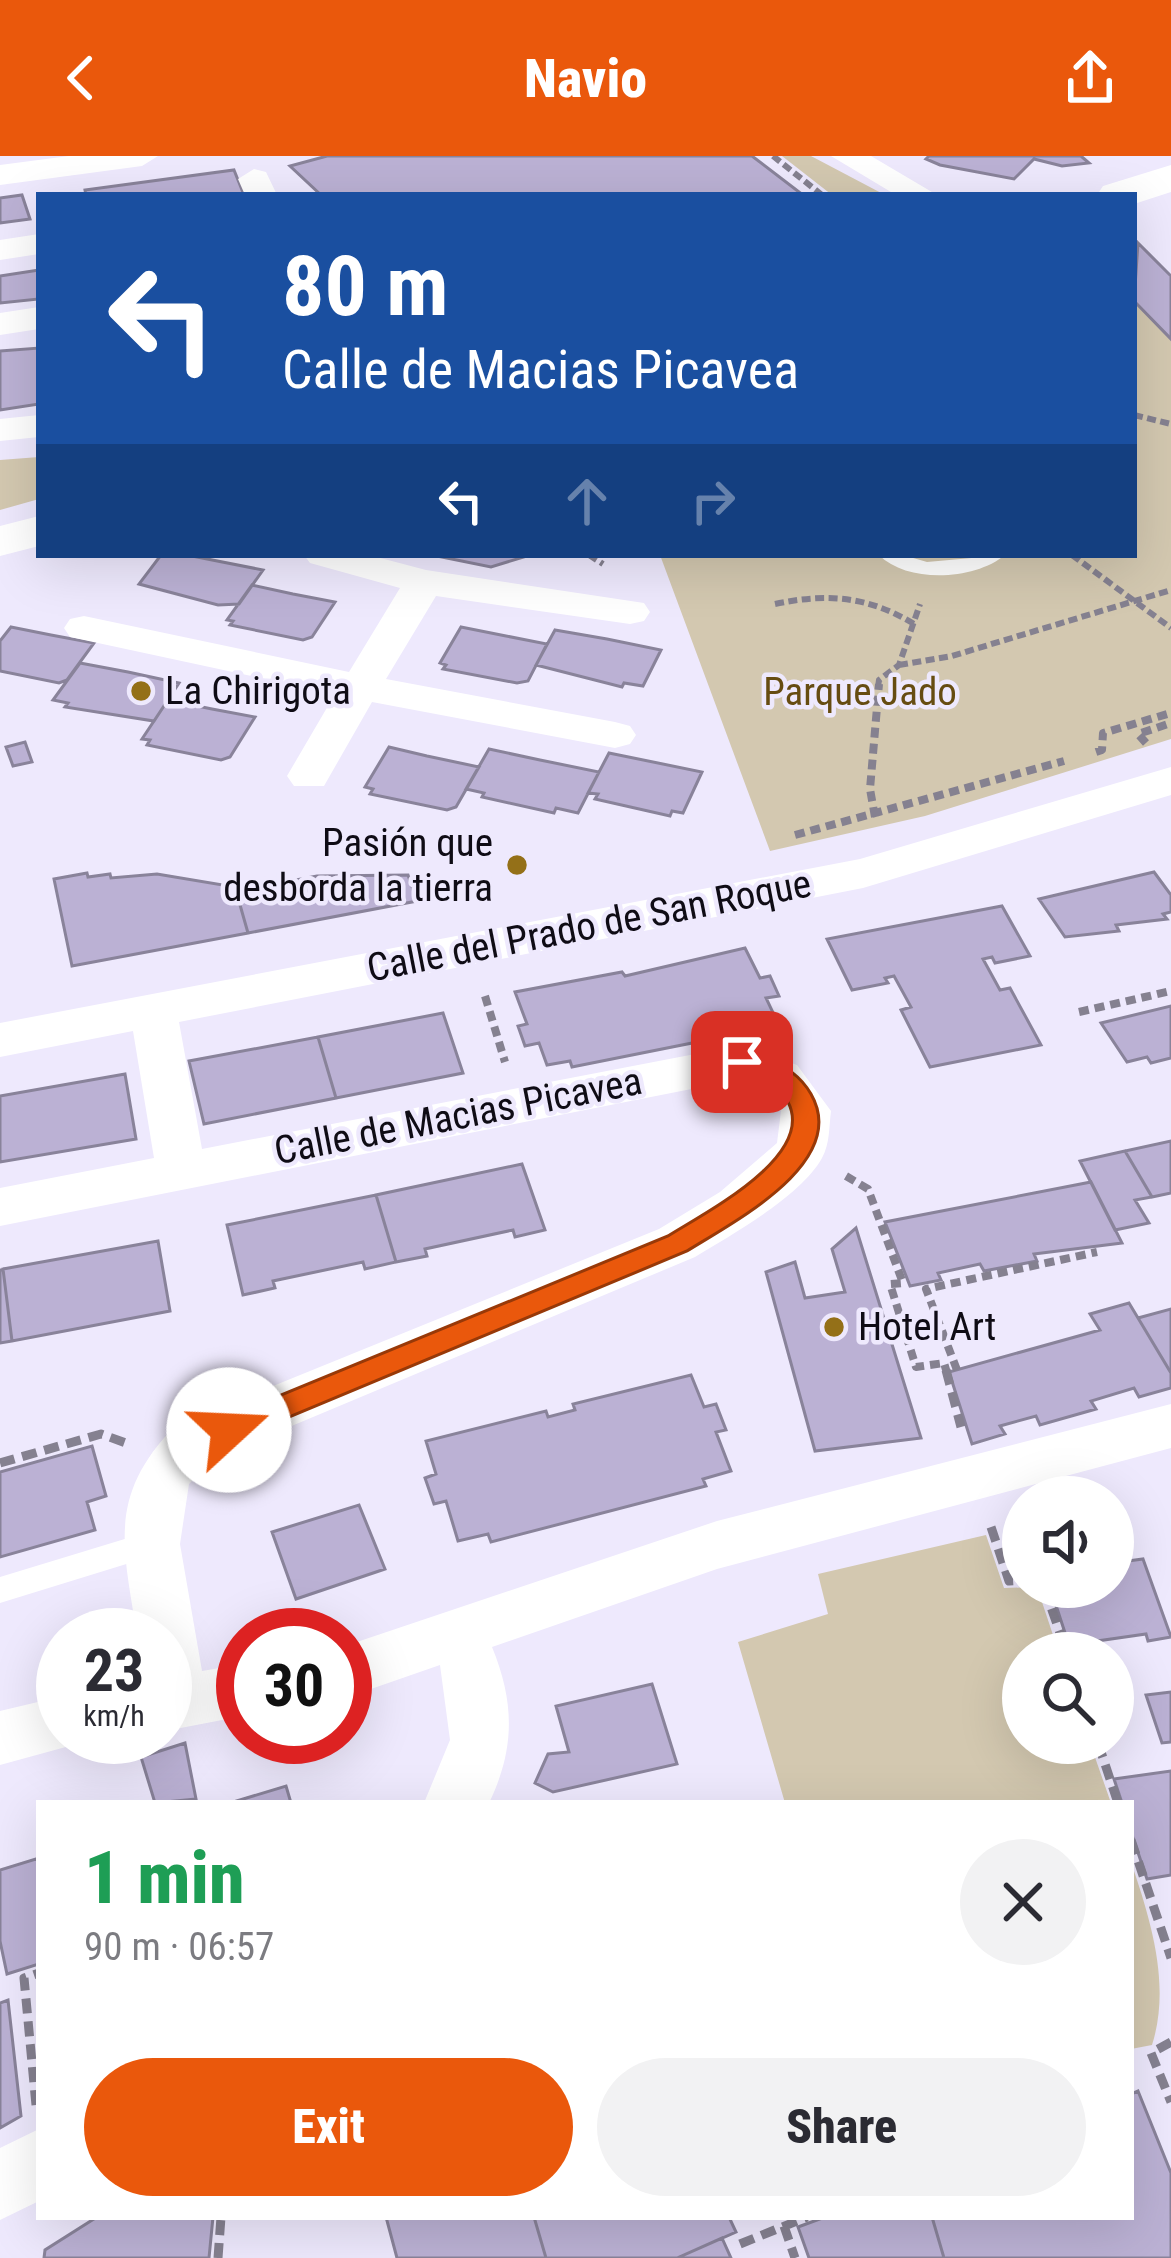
<!DOCTYPE html>
<meta charset="utf-8">
<style>
:root{--surface:#fff;--page:#f2f2f3;--text:#2b2b33;--muted:#7c7c81;--accent:#ea580c}
body{margin:0;font-family:"Roboto Condensed",sans-serif;background:var(--page);color:var(--text);height:100vh;display:flex;flex-direction:column;font-size:45px;white-space:nowrap}
*{box-sizing:border-box;margin:0}
p{font-size:39px;color:var(--muted)}
.icon{flex:none;width:66px;height:66px;fill:none;stroke:currentColor;stroke-width:2;stroke-linecap:round;stroke-linejoin:round}
.map{position:relative;flex:1;overflow:hidden}
.sheet{position:absolute;left:36px;top:1644px;width:1098px;height:420px;display:flex;flex-direction:column;background:var(--surface);border-radius:0px;box-shadow:0 12px 48px #0002}
.sheet>*{flex:none}
.top-card{position:absolute;left:36px;top:36px;width:1101px;height:366px;border-radius:0px;box-shadow:0 12px 48px #0002;background:#1a4fa0;color:#fff;overflow:hidden}
.controls{position:absolute;left:1002px;top:1320px;display:grid;gap:24px}
.controls a{display:grid;place-items:center;width:132px;height:132px;border-radius:50%;background:var(--surface);box-shadow:0 12px 48px #0002;font-size:60px}
.speed{position:absolute;left:36px;top:1452px;display:flex;gap:24px;font-size:60px;font-weight:700;text-align:center}
.speed>*{display:grid;place-content:center;width:156px;height:156px;border-radius:50%;background:var(--surface);box-shadow:0 12px 48px #0002;line-height:1}
.speed small{font-size:30px;font-weight:400}
.speed .limit{border:18px solid #d22;background:#fff;color:#111}
.pin{position:absolute;display:grid;place-items:center;width:102px;height:102px;color:#fff;margin:-51px;border-radius:24px;box-shadow:0 6px 18px #0006}
.me{position:absolute;width:132px;margin:-66px;rotate:70deg;stroke-linejoin:round;filter:drop-shadow(0 0 9px #0008)}
.turn{display:flex;align-items:center;gap:42px;height:252px;padding:0 48px;font-size:54px}
.turn .icon{width:156px;height:156px;stroke-width:2.5}
.turn b{display:block;font-size:84px;line-height:102px}
.lanes{display:flex;align-items:center;height:114px;padding:0 48px;background:#0003;justify-content:center;gap:60px;direction:ltr}
.lanes .off{opacity:.35}
.round{display:grid;place-items:center;flex:none;width:126px;height:126px;border-radius:63px;background:var(--page)}
.headline{display:flex;align-items:center;justify-content:space-between;height:204px;padding:0 48px}
h1{font-size:72px;font-weight:800;line-height:90px;color:#1e9e55}
.button{display:flex;gap:24px;margin-top:auto;padding:24px 48px}
.button a{flex:1;height:138px;border-radius:72px;background:var(--accent);color:#fff;font-size:48px;font-weight:800;line-height:138px;text-align:center}
.button a+a{background:var(--page);color:var(--text)}
header{display:flex;justify-content:space-between;align-items:center;height:156px;padding:0 48px;background:var(--accent);color:#fff;font-size:54px;font-weight:800}
.map>svg:first-child{display:block}
</style>
<header><svg class="icon" aria-label="back" viewBox="0 0 24 24"><path d="M15 5l-7 7 7 7"/></svg>Navio<svg class="icon" aria-label="share" viewBox="0 0 24 24"><path d="M12 15V3M7 8l5-5 5 5M5 13v7h14v-7"/></svg></header>
<div class="map">
<svg width="1171" height="2102" viewBox="0 0 1171 2102">
<rect width="100%" height="100%" fill="#eee9fd"/>
<path fill="#d3c8b0" d="M782 0H811L885 39H832Z
M1134 145 1171 183V583L925 660 770 695 660 399H1134Z
M39 301V343L0 354V304Z
M986 1379 1004 1432 1037 1431 1059 1497H1023V1587H1090L1111 1647H785L738 1486 828 1458 818 1418Z
M1131 1706C1151 1765 1171 1829 1152 1889L1131 1893Z"/>
<path fill="#bbb1d4" stroke="#89839a" stroke-width="3" d="M327 0H752L803 39H321L290 10Z
M929 0H1081L1089 7 1062 10 1034 3 1014 23 940 9 926 3Z
M234 14 244 39H86L85 34Z
M22 39 30 63 0 67V42Z
M1138 87 1171 120V183L1134 145Z
M39 114V143L0 147V120Z
M39 192V248L0 254V195Z
M161 399H187L263 414 239 448 218 449 139 428Z
M432 399H530L491 411Z
M252 429 293 438 335 446 312 481 303 484 230 469 233 465 227 464Z
M11 471 51 479 94 487 67 524 59 527 0 515V485Z
M461 471 506 480 547 488 528 525 517 527 443 513 446 509 440 507Z
M555 474 607 483 661 494 643 530 624 527 622 531 536 509Z
M80 507 128 516 179 527 154 565 65 551 68 547 53 544Z
M168 544 212 553 255 561 230 601 221 604 147 589 150 584 142 583Z
M25 586 32 606 13 610 6 591Z
M389 591 427 600 479 611 456 651 447 654 370 638 373 633 365 631Z
M489 593 540 604 599 616 578 657 556 652 554 657 482 641 484 637 466 633Z
M609 597 702 616 683 657 672 655 670 660 595 643 598 638 588 637Z
M1154 716 1171 739V756L1163 758 1167 763 1116 769 1119 775 1065 781 1039 743Z
M87 717 88 721 110 718 111 722 157 718 235 731 248 777 72 810 54 723Z
M408 719 417 745 248 777 236 735 317 720Z
M1002 750 1030 800 995 807 992 801 983 803 1000 834 1010 832 1041 889 930 911 901 854 911 851 894 820 885 822 888 827 852 834 827 783Z
M745 792 760 822 770 820 779 840 766 842 776 863 755 868 757 874 572 911 570 905 547 909 539 887 525 890 518 870 527 868 515 836 622 816 625 820Z
M1171 850V902L1151 907 1147 901 1127 906 1101 867Z
M443 857 463 917 336 942 318 881Z
M318 881 336 942 204 968 189 905Z
M125 918 136 983 0 1006V940Z
M1171 985V1037L1152 1041 1125 995Z
M1125 995 1152 1041 1135 1044 1149 1067 1115 1074 1080 1005Z
M522 1008 545 1074 515 1081 513 1074 425 1093 427 1100 396 1106 376 1039Z
M1091 1026 1122 1087 1034 1098 1037 1105 984 1115 980 1108 938 1117 941 1124 910 1130 885 1066Z
M376 1039 396 1106 365 1113 363 1106 273 1125 275 1132 243 1139 227 1069Z
M856 1072 921 1282 815 1295 766 1116 795 1106 805 1142 845 1136 832 1093Z
M158 1085 170 1155 12 1185 3 1113Z
M3 1113 12 1185 0 1187V1114Z
M1129 1147 1171 1217V1232L1139 1241 1134 1232 1091 1245 1096 1253 1040 1269 1036 1260 1000 1270 1005 1278 972 1288 949 1216 1100 1174 1090 1158Z
M1171 1153V1217L1138 1162Z
M691 1219 704 1251 716 1248 726 1274 716 1276 731 1315 703 1323 706 1330 491 1386 488 1378 458 1385 446 1345 434 1348 425 1322 436 1318 426 1285 546 1255 548 1261 575 1254 573 1248Z
M92 1290 106 1340 87 1346 95 1374 0 1401V1316Z
M359 1349 385 1413 296 1443 272 1376Z
M1143 1403 1171 1481 1148 1485 1146 1478 1069 1489 1050 1431H1113V1407Z
M652 1528 677 1608 553 1636 535 1627 548 1598 569 1596 556 1550Z
M1171 1536V1586L1162 1587 1146 1539Z
M185 1587 196 1643 155 1647 141 1601Z
M1171 1615V1719L1147 1723 1131 1676V1647H1122L1114 1623Z
M286 1630 291 1647H230Z
M39 1702V1808L7 1818 0 1785V1714Z
M8 1844 21 1960 0 1972V1847Z
M1138 1935 1171 2017V2102H944L932 2061H1131V1938Z
M97 2061H213L209 2102H44L45 2094Z
M386 2061H534L546 2102H397Z
M534 2061H729L736 2076 677 2102H546Z
M825 2061H932L944 2102H809L798 2071Z
M722 2082 731 2102H677Z"/>
<g fill="none" stroke-linecap="round" stroke-linejoin="round">
<path stroke="#858190" stroke-width="6" stroke-dasharray="9 4.5" stroke-linecap="butt" d="M773 0 822 39
M1134 259 1171 268
M589 399 603 408
M1072 399 1171 472
M775 448C827 437 868 440 914 468
M899 509 952 500 1171 434
M878 531 879 524 899 509 920 448"/>
<path stroke="#858190" stroke-width="8" stroke-dasharray="10 6" stroke-linecap="butt" d="M1146 587 1138 578 1171 567
M1096 596 1102 594 1103 577 1171 557
M875 661 870 633 879 528
M795 679 1064 605
M485 840 505 906
M1079 856 1171 835
M846 1020 868 1033 903 1127 890 1128 916 1211 944 1207 947 1217
M957 1214 926 1133 1097 1096"/>
<path stroke="#858190" stroke-width="9" stroke-dasharray="15 8" stroke-linecap="butt" d="M946 1214 961 1271
M0 1307 101 1278 126 1287
M991 1371 1009 1425 1023 1424
M1044 1431 1067 1497
M1098 1587 1118 1647
M1131 1684 1171 1802
M1171 1886 1151 1897 1171 1946
M36 1949 24 1822 39 1817
M784 2070 795 2102
M740 2088 807 2061
M218 2102 221 2061"/>
<path fill="#fff" fill-rule="evenodd" d="M879 399H903L927 406 1005 399C975 424 908 428 879 399Z
M151 1375 162 1379 166 1388 162 1397 0 1447V1421Z"/>
<path fill="#fff" fill-rule="evenodd" d="M69 0H158L142 10 0 29V9Z
M831 0H871L937 39H896Z
M254 13 266 16 277 39H245L238 23Z
M39 78V98L0 104V84Z
M39 151V173L0 179V157Z
M39 259V281L0 285V263Z
M304 399H369L426 414 644 447 650 456 644 465 630 468 436 440 386 523 615 566 630 570 636 579 630 588 615 592 372 546 324 630H294L287 620 335 538 84 484 70 481 64 472 70 463 84 460 349 516 400 432 310 407Z
M1171 611V639L863 732 179 866 202 993 742 889 797 909 831 955C829 970 830 988 822 1002 801 1040 733 1078 695 1101L215 1302 189 1328 180 1388 202 1515 243 1508V1560L165 1575V1479H137C123 1390 107 1340 175 1270L659 1073 720 1036 777 987 781 955 763 934 742 923 0 1070V1032L154 1002 133 875 0 901V867L860 703Z
M1171 1248V1292L717 1413 492 1491C515 1547 515 1593 489 1647H424L450 1584 440 1509 345 1542V1490L717 1365Z
M63 1540V1581H87L84 1586 0 1609V1555Z
M39 1973V2045L0 2064V1992Z"/>
<path fill="#fff" fill-rule="evenodd" d="M1171 9V36L1134 48V39H1097L1103 30Z
M39 360V390L0 400V370Z"/>
</g>
<path fill="#ea580c" stroke="#983908" stroke-width="3" d="M742 896C769 901 796 912 811 938 850 1006 735 1065 687 1095L239 1282H218L214 1274 218 1265 668 1080C706 1056 816 1000 788 946 774 921 743 924 729 906Z"/>
<g fill="#947018" stroke="#eee9fd" stroke-width="4.5">
<circle cx="141" cy="535" r="12"/>
<circle cx="517" cy="709" r="12"/>
<circle cx="834" cy="1171" r="12"/>
</g>
<g text-anchor="middle" dominant-baseline="central" stroke-width="9" stroke-linejoin="round" paint-order="stroke">
<g font-size="39" fill="#0f0c15" stroke="#eee9fd" text-anchor="start">
<text x="165" y="535">La Chirigota</text>
<text x="493" y="687" text-anchor="end">Pasión que<tspan x="493" dy="45">desborda la tierra</tspan></text>
<text x="858" y="1171">Hotel Art</text>
</g>
<g font-size="39" fill="#664c11" stroke="#eee9fd">
<text x="860" y="536">Parque Jado</text>
</g>
<g font-size="39" fill="#0f0c15" stroke="#eee9fd">
<text transform="translate(589 770) rotate(-11)">Calle del Prado de San Roque</text>
<text transform="translate(458 960) rotate(-11)">Calle de Macias Picavea</text>
</g>
</g>
</svg>
<div class="controls">
<a><svg class="icon" aria-label="sound" viewBox="0 0 24 24"><path d="M4 9h4l5-4v14l-5-4H4zM17 9q2 3 0 6"/></svg></a>
<a><svg class="icon" aria-label="search" viewBox="0 0 24 24"><circle cx="10" cy="10" r="6"/><path d="M15 15l6 6"/></svg></a>
</div>
<div class="speed"><div>23<small>km/h</small></div><div class="limit">30</div></div>
<div class="pin" style="left:742px;top:906px;background:#d93025"><svg class="icon" aria-label="arrive" viewBox="0 0 24 24"><path d="M6 21V4h12l-3 4 3 4H6"/></svg></div>
<svg class="me" style="left:229px;top:1274px" viewBox="-20 -20 40 40"><circle r="19" fill="#fff"/><path d="M0-13L10 11 0 6-10 11z" fill="#ea580c"/></svg>
<div class="top-card">
<div class="turn"><svg class="icon" aria-label="left" viewBox="0 0 24 24"><path d="M17 20v-9H6M10 6l-5 5 5 5"/></svg><div><b>80 m</b>Calle de Macias Picavea</div></div>
<div class="lanes"><svg class="icon" aria-label="left" viewBox="0 0 24 24"><path d="M17 20v-9H6M10 6l-5 5 5 5"/></svg><svg class="icon off" aria-label="ahead" viewBox="0 0 24 24"><path d="M12 20V5M6 11l6-6 6 6"/></svg><svg class="icon off" aria-label="right" viewBox="0 0 24 24"><path d="M7 20v-9h11M14 6l5 5-5 5"/></svg></div>
</div>
<section class="sheet">
<div class="headline"><div><h1>1 min</h1><p>90 m · 06:57</p></div><a class="round"><svg class="icon" aria-label="close" viewBox="0 0 24 24"><path d="M6 6l12 12M18 6L6 18"/></svg></a></div>
<div class="button"><a>Exit</a><a>Share</a></div>
</section>
</div>
